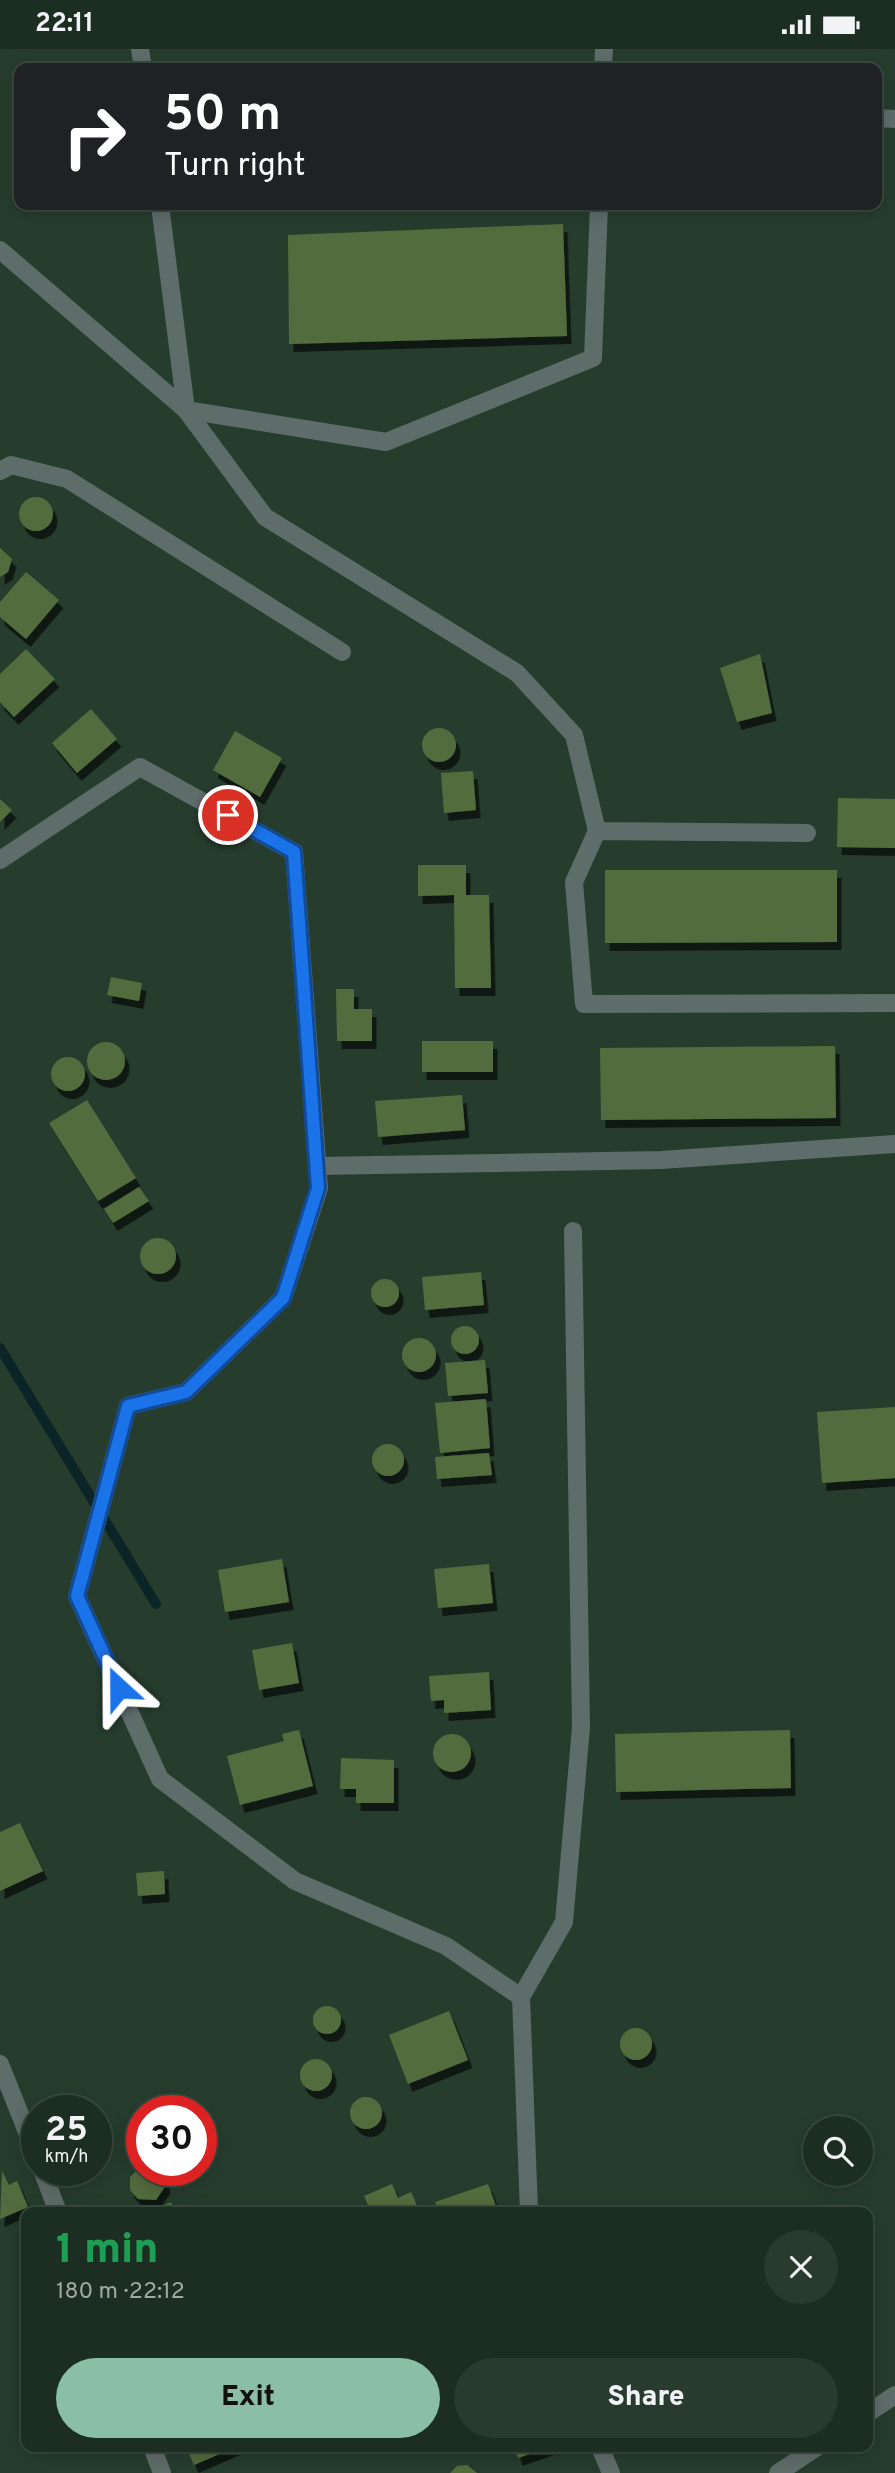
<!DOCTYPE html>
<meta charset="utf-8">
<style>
:root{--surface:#1c2e22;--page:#293a2f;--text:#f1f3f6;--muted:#a0a8a5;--line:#3a4a40;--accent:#8abfa5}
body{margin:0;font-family:Overpass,sans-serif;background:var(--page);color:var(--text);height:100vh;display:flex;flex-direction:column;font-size:26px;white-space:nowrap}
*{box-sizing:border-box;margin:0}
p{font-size:23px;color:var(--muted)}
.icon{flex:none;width:38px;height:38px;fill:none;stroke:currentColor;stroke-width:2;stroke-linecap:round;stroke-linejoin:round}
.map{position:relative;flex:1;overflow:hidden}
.drawer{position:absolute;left:21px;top:2158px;width:852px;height:245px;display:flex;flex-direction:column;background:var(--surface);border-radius:14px;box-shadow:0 4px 18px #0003,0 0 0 2px var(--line)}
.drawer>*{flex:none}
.banner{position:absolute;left:14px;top:14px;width:868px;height:147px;border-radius:14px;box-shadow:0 4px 18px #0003,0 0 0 2px var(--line);background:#202124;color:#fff;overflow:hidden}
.tools{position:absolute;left:803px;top:2067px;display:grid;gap:14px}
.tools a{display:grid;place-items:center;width:70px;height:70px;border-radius:50%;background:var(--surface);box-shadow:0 4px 18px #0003,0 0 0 2px var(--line);font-size:35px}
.speed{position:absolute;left:21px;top:2046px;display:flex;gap:14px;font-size:35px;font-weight:700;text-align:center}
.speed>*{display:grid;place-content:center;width:91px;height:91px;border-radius:50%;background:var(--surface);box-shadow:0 4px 18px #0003,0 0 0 2px var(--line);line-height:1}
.speed small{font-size:18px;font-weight:400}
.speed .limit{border:10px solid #d22;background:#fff;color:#111}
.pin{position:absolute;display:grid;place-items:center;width:60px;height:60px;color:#fff;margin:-30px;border:4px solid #fff;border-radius:50%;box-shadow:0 2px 7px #0007}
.me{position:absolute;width:77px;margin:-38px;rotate:336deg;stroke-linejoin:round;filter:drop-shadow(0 0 5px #0008)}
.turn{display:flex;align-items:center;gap:24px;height:147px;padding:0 35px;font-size:32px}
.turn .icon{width:91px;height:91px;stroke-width:2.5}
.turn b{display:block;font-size:49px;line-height:60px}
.round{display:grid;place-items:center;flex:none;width:74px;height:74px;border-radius:37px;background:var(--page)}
.summary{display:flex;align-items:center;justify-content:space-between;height:119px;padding:0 35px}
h1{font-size:42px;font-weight:800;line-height:52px;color:#1e9e55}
.action{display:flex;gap:14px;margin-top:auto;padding:14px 35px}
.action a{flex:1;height:80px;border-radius:42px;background:var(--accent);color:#111;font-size:28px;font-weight:800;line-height:80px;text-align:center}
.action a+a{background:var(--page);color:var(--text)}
.status{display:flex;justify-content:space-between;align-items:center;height:49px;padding:0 35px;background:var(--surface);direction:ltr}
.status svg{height:19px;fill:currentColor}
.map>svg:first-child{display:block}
</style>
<div class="status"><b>22:11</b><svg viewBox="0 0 49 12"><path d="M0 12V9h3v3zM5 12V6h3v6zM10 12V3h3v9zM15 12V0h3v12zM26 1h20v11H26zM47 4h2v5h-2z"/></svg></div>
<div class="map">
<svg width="895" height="2424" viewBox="0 0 895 2424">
<defs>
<filter id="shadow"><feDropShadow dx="4.5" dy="8" stdDeviation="0" flood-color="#0009"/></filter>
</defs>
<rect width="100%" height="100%" fill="#263d2e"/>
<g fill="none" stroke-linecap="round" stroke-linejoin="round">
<path stroke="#0b2425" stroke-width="10" d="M0 1299 156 1555"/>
</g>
<path fill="#536c3d" filter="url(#shadow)" d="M563 175 567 287 289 295 288 186Z
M19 465a17 17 0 1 1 34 0a17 17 0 1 1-34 0Z
M0 499 12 510 8 523 0 528Z
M26 523 59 551 26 590 0 568V553Z
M26 600 55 630 14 668 0 653V625Z
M760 605 772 664 737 673 720 619Z
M91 660 117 690 77 724 52 694Z
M422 696a17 17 0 1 1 34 0a17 17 0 1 1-34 0Z
M235 682 282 709 260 748 213 721Z
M473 722 476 761 444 764 441 724Z
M838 749 895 750V799L837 798Z
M0 750 12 761 0 773Z
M418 816H466V846H489L491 939H455L454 846 418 847Z
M605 821H837V893L605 894Z
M111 928 142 934 139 952 107 946Z
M336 940H354V960H372V992H337Z
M422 992H493V1023H422Z
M87 1012a19 19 0 1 1 38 0a19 19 0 1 1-38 0Z
M835 997 836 1069 601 1071 600 999Z
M51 1025a17 17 0 1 1 34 0a17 17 0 1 1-34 0Z
M462 1046 465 1081 378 1088 375 1052Z
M87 1051 136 1129 98 1152 49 1074Z
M139 1138 149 1152 113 1174 104 1160Z
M140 1207a18 18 0 1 1 36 0a18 18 0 1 1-36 0Z
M481 1223 484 1256 425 1261 422 1228Z
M371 1244a14 14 0 1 1 28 0a14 14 0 1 1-28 0Z
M451 1291a14 14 0 1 1 28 0a14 14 0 1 1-28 0Z
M402 1306a17 17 0 1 1 34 0a17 17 0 1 1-34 0Z
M485 1311 488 1344 448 1347 445 1314Z
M486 1350 490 1399 440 1404 435 1354Z
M895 1358V1429L822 1434 817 1363Z
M372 1411a16 16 0 1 1 32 0a16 16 0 1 1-32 0Z
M489 1404 492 1426 437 1430 435 1408Z
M282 1510 289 1553 225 1563 218 1521Z
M489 1515 493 1554 438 1559 434 1520Z
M292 1594 299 1634 259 1641 252 1601Z
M489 1623 491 1661 444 1664V1651L431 1652 429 1627Z
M299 1681 313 1737 240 1756 227 1707 284 1692 282 1685Z
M790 1681 791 1739 616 1743 615 1685Z
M433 1704a19 19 0 1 1 38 0a19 19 0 1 1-38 0Z
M341 1709 394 1711V1754H356V1740H340Z
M20 1774 43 1822 0 1842V1783Z
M164 1822 165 1845 138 1847 136 1824Z
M313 1971a14 14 0 1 1 28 0a14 14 0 1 1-28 0Z
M449 1962 468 2011 408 2035 389 1986Z
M620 1995a16 16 0 1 1 32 0a16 16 0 1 1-32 0Z
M300 2026a16 16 0 1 1 32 0a16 16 0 1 1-32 0Z
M350 2064a16 16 0 1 1 32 0a16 16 0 1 1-32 0Z
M142 2116V2121H161L163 2124 166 2136 156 2151 138 2150 130 2141V2128Z
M2 2122 9 2136 17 2132 28 2158 0 2170Z
M392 2135 398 2149 411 2143 420 2163H371L364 2147Z
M488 2135 498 2163H439L435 2153Z
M171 2153 175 2163H147Z
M186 2398H236L194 2416Z
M515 2398H550L518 2409Z
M467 2416 477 2424H450L457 2417Z"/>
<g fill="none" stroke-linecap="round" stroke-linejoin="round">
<path stroke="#5f6d6a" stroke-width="18" d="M140 0 143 19
M603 19 604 0
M877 69 895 70
M160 156 186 361 265 468 517 624 574 686 597 782 807 784
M0 201 186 361 386 393 593 309 599 156
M0 422 11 416 67 430 342 603
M597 782 574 833 584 955 895 954
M0 811 140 718 294 803 319 1139 283 1249 186 1343 128 1357 77 1547 160 1730 295 1832 446 1897 521 1948
M317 1117 661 1111 895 1095
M0 2015 37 2108
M42 2121 58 2163
M529 2163 521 1948 564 1873 581 1678 573 1182
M868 2364 895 2346
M152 2398 162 2424
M600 2398 611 2424
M778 2424 817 2398"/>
</g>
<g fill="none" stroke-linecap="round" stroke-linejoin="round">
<defs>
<path id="route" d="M119 1639 77 1547 128 1357 186 1343 283 1249 318 1139 294 803 228 766"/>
</defs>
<use href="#route" stroke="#114b97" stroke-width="18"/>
<use href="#route" stroke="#1a73e8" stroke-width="12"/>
</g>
</svg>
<div class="tools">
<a><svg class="icon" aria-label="search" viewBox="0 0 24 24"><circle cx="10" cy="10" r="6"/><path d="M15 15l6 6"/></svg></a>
</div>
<div class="speed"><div>25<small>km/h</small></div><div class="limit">30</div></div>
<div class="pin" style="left:228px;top:766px;background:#d93025"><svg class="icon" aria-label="arrive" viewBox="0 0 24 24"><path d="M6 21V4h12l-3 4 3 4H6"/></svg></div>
<svg class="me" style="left:119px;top:1639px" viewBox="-20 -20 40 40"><path d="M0-17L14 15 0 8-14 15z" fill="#1a73e8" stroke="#fff" stroke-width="4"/></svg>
<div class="banner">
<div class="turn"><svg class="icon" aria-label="right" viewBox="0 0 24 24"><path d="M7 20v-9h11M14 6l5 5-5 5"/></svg><div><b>50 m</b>Turn right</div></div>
</div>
<section class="drawer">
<div class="summary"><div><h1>1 min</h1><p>180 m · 22:12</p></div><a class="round"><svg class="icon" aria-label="close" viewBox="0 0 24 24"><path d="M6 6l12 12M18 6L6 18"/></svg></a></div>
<div class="action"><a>Exit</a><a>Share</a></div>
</section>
</div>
